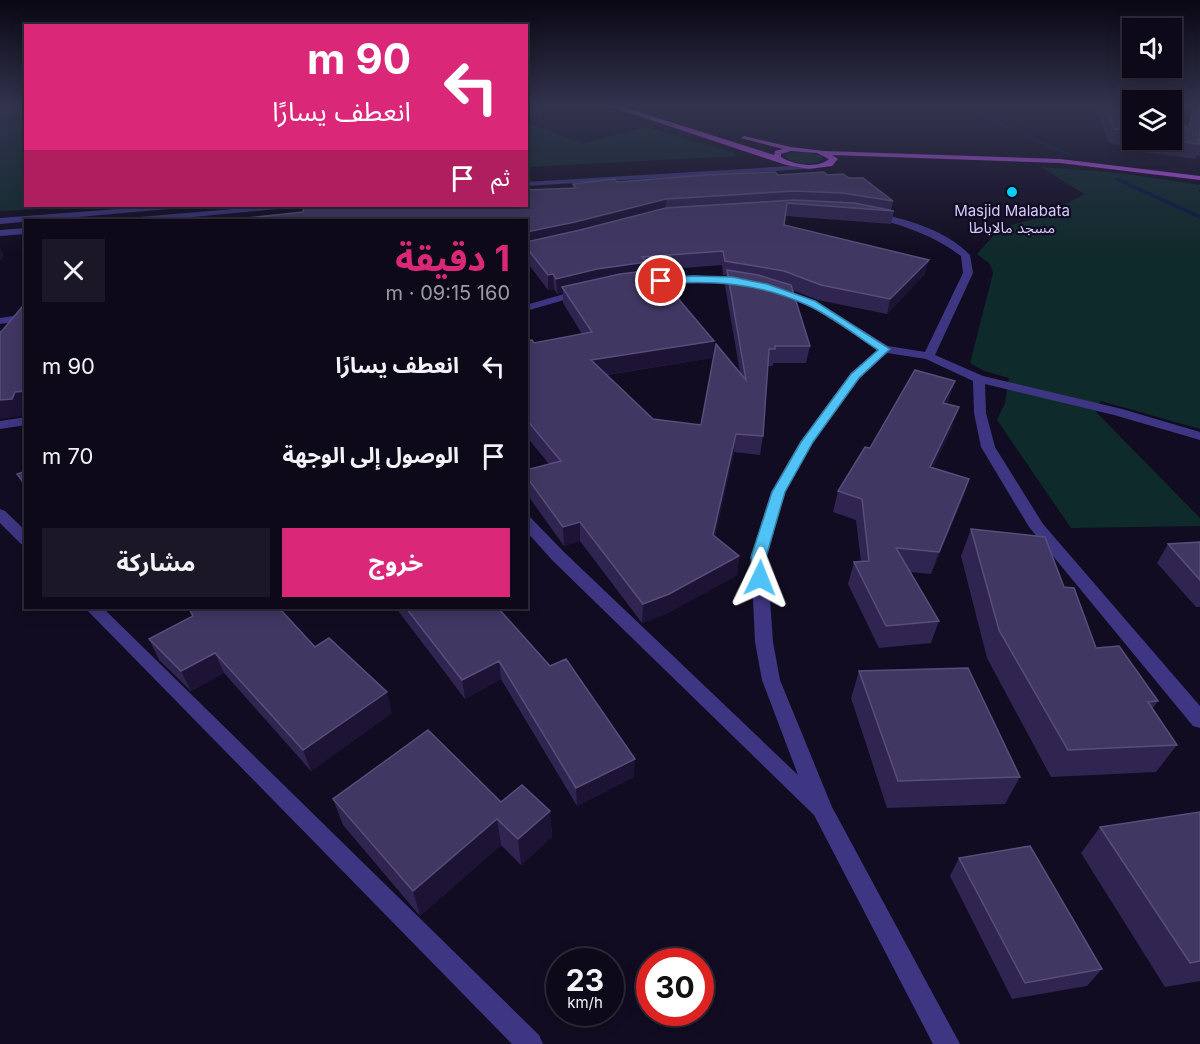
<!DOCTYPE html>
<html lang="ar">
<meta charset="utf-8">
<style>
:root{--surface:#0d0919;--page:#1b1726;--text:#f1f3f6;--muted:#9a9aa2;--line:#2d2a38;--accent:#db2777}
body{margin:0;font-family:Inter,"Noto Sans Arabic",sans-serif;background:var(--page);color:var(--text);direction:rtl;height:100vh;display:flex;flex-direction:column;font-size:22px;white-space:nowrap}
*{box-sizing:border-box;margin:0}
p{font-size:20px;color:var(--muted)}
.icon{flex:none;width:33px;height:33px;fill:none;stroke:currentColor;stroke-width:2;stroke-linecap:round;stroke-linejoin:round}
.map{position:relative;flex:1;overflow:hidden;direction:ltr}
.side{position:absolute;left:24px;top:219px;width:504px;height:390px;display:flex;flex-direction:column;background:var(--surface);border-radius:0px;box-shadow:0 3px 15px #0003,0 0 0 2px var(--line);direction:rtl}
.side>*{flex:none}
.hud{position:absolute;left:24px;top:24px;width:504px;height:183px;border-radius:0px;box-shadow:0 3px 15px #0003,0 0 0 2px var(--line);direction:rtl;background:#db2777;color:#fff;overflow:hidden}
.buttons{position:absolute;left:1122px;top:18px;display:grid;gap:12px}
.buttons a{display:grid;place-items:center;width:60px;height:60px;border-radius:0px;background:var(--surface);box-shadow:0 3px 15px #0003,0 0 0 2px var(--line);font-size:30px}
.speed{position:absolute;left:546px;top:948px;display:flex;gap:12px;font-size:30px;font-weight:700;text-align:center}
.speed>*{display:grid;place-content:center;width:78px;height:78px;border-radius:50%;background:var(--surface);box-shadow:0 3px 15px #0003,0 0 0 2px var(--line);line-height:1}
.speed small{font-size:15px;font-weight:400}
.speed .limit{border:9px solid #d22;background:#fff;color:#111}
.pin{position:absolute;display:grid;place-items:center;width:51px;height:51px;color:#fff;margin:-26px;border:3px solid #fff;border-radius:50%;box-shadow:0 2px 6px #0007}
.me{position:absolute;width:66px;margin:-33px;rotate:2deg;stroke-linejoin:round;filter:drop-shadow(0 0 4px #0008)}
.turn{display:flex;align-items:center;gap:21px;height:126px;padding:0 18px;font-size:27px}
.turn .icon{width:78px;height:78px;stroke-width:2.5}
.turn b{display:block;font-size:42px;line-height:51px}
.then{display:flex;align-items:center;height:57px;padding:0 18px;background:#0003;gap:12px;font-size:22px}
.round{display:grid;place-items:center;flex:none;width:63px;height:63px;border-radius:0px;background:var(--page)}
.headline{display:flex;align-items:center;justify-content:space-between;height:102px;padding:0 18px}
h1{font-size:36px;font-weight:700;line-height:45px;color:var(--accent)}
.cta{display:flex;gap:12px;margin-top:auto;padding:12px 18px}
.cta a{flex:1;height:69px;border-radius:0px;background:var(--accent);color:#fff;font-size:24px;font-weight:700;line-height:69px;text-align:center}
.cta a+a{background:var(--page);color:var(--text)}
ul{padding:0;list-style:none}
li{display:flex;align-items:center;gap:18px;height:90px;padding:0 18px}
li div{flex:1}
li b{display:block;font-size:22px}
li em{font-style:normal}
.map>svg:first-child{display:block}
</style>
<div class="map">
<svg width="1200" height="1044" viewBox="0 0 1200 1044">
<rect width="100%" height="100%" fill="#110c21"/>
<path fill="#0f2a2b" d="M0 106H25L26 206H99L0 211Z
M527 123 584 143 646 127 732 152 737 156 527 167Z
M808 152 820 155 823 160C812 166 795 165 785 157L789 153Z
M1041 167 1119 173 1200 185V190H1198L1200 192V429L1101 401 1096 412 1200 518V526L1071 528 997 420 1005 403 1009 378 984 371 970 363 993 273 990 264 977 254 1000 228 1045 216 1084 194Z"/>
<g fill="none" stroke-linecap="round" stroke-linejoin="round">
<path fill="#08183f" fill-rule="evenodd" d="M972 106 1016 130 1074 155 1070 156 1012 132 966 106Z
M1115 178H1119L1200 215V219L1115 180Z"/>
<path fill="#3e3682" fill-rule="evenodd" d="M809 165 806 169 526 186V182Z
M156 206H184L180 208 0 224V218Z
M267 206H292L288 208 161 220H135L139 217Z
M872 212C905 219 945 229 970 255L973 273 935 355 983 376 1122 409 1200 432V440L1114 415 985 384 986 413 995 447 1043 524 1200 706V728L1193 726 1029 527 981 447 974 413 973 381 926 359 887 353 859 379 813 442 785 492 767 557 773 642 780 680 832 807 960 1044H933L814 815 552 560 526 531V516L531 518 564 552 798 775 762 680 755 642 751 557 771 492 800 442 851 373 878 349 808 305 772 290 777 287 816 301 888 346 925 352 963 273 961 256C933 235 903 225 869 217V213Z
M26 228V234L0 236V230Z
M693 275 745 279 750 282 745 285 693 281 643 285 638 282 643 279Z
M581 289 585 290V294L526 311V305Z
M26 314V320L0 324V318Z
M26 417V425L0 429V421Z
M0 509 5 511 26 531V545L21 544 0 523Z
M85 608H103L539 1035 543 1044H512Z"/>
<path fill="#ca54ff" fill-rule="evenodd" d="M609 106H620L774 155 775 151 783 149 741 138 744 136 791 147 824 151 1060 159 1200 176V180L1060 163 832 155 838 159 832 166 809 169 786 165ZM791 151 817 153 829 159C817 169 794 165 781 157V154Z"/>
</g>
<path fill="#302550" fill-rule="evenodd" d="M1095 106H1132V140H1172L1187 127 1193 106H1200V156L1197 155 1195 159 1142 152 1132 149 1133 147 1109 143Z
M778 175H827L849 178 893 201 891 210 894 211 891 224 786 216 784 225 925 274 887 314 818 300 792 290 810 346 806 363H773V366H768L763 436 760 455 734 452 715 536 739 556 737 575 668 613 642 623 580 541 564 546 526 493V470L549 464 526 436V341L534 343 582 334 563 303V292L557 294 554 289 548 290 526 261V206L573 188V184ZM722 265 723 275H726L725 286 740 372 701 425 653 419 607 375 712 358 714 341 646 271Z
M949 400 947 404 952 428 933 468 969 479 962 500 931 574 910 572 939 621 931 643 879 648 848 584 854 562H861L856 520 833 512 838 491 870 448Z
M26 471V491L17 474Z
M971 529 1064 587 1096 648 1158 701 1152 709 1177 745 1156 772 1051 777 987 658 961 556Z
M1200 542V607H1196L1157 563 1168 544Z
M188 608H279L315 647 392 713 311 771 224 673 191 691 159 660 149 639 192 617Z
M396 608H498L634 777 577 806 501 679 465 699Z
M859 671 1020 777 1005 804 887 808 851 698Z
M333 799 501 802 550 811 552 837 521 865 501 845 420 916 343 825Z
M1200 812V981L1165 987 1081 853 1100 827Z
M959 858 1102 969 1087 986 1012 999 950 876Z"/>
<path fill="#1c1335" d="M666 199 665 212 526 246V232Z
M0 248 4 256 0 261Z
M929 260 925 274 887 314 890 299Z
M647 262 646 276 562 287 563 292 557 294 556 279 597 269Z
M553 274 554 289 548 290V275Z
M714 341 712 358 591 377V360Z
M955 381 949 400 937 424 943 403Z
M26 391V409H23L21 416 0 419V400L15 392Z
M959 407 952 428 924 488 930 467Z
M736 434 734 452 711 554 713 535Z
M969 479 962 500 931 574 939 552Z
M580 522V541L564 546 563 527Z
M739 556 737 575 668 613 642 623 643 604Z
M215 653 224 673 191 691 181 671Z
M499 661 501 679 465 699 462 680Z
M387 692 392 713 311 771 303 750Z
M635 759 634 777 577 806 576 788Z
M550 811 552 837 521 865 518 839Z
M497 819 501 845 420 916 413 891Z"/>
<path fill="#413763" stroke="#594e7b" stroke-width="1.5" d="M1105 106H1132V131L1114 129Z
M1194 106H1200V140H1198L1200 142V144L1167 140H1172V110L1189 130Z
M775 172 778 175 824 172 827 175 843 174 849 178H863L893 201 843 193 794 191 666 199 575 222 526 232V220H227L303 212 304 207 325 206H526V190L576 188 573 184 614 179 617 182 706 175Z
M794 200 855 203 894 211 787 203 784 225 929 260 890 299 821 285 784 271 725 261 723 251 642 257 647 262 597 269 556 279 553 274 548 275 526 247V242L580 230 666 208Z
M654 270 714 341 591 360 653 419 701 425 716 344 746 380 727 270 758 275 791 285 810 346H775V349H769L763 436 736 434 713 535 739 556 669 594 643 604 580 522 563 527 526 476V470L561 461 526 419V341L532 340 534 343 592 332 562 287 620 274Z
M26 302V391L15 392 12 399 0 400V332L2 331Z
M915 370 955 381 943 403 959 407 930 467 969 479 939 552 896 548 939 621 886 626 854 562 869 561 862 499 838 491 865 447 870 448Z
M26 471V485L17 474Z
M971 529 1045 537 1064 587 1074 588 1096 648 1119 646 1158 701 1148 702 1177 745 1068 750 999 630Z
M1200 542V580L1168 544Z
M189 608H279L315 647 329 638 387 692 303 750 215 653 181 671 149 639 193 616Z
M406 608H498L550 666 566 659 635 759 576 788 499 661 462 680Z
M968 668 1020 777 898 781 859 671Z
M428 730 501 802 522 785 550 811 518 839 497 819 413 891 333 799Z
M1200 812V961L1190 963 1100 827Z
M1030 846 1102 969 1025 983 959 858Z"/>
<linearGradient id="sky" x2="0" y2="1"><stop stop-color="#090712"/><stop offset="0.42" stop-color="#32344e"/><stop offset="1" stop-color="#32344e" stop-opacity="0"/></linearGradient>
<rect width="1200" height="253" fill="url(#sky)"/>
<path fill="#4fc3f7" stroke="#337fa1" stroke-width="1.5" d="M693 276 732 277 767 284 815 301 890 349 859 378 813 442 785 492 766 557 767 578 760 583 753 578 751 557 772 492 801 442 851 374 878 350C855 335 832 316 807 305 759 283 713 280 661 284L657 281 661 278Z"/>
<circle fill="#00cff8" stroke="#110c21" stroke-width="2" cx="1012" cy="192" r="6"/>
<g text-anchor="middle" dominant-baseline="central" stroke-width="4.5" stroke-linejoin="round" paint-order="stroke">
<g font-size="15" fill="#d6cdff" stroke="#110c21">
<text x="1012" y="210">Masjid Malabata<tspan x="1012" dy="17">مسجد مالاباطا</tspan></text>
</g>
</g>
</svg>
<div class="buttons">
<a><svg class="icon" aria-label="sound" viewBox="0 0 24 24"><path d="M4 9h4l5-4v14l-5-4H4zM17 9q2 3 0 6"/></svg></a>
<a><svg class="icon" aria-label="layers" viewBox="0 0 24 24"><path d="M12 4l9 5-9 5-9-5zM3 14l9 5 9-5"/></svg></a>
</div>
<div class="speed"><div>23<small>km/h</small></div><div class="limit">30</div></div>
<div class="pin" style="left:661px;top:281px;background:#d93025"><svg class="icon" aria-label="arrive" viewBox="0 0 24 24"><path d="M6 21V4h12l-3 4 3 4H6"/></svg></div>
<svg class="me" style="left:760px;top:578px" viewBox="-20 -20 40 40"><path d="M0-17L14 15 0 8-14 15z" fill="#4fc3f7" stroke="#fff" stroke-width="4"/></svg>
<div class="hud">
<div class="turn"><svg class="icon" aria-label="left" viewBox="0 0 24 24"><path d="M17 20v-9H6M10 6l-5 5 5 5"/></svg><div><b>90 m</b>انعطف يسارًا</div></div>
<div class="then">ثم<svg class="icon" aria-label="arrive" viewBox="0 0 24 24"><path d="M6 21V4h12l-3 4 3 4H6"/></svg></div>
</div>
<section class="side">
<div class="headline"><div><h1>1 دقيقة</h1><p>160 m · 09:15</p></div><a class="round"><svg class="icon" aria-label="close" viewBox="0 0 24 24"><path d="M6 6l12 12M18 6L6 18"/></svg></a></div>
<ul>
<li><svg class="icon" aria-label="left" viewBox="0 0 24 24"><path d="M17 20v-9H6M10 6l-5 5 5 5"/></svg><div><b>انعطف يسارًا</b></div><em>90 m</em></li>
<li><svg class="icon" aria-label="arrive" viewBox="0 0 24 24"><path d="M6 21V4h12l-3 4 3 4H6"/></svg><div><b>الوصول إلى الوجهة</b></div><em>70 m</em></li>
</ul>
<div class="cta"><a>خروج</a><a>مشاركة</a></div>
</section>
</div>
